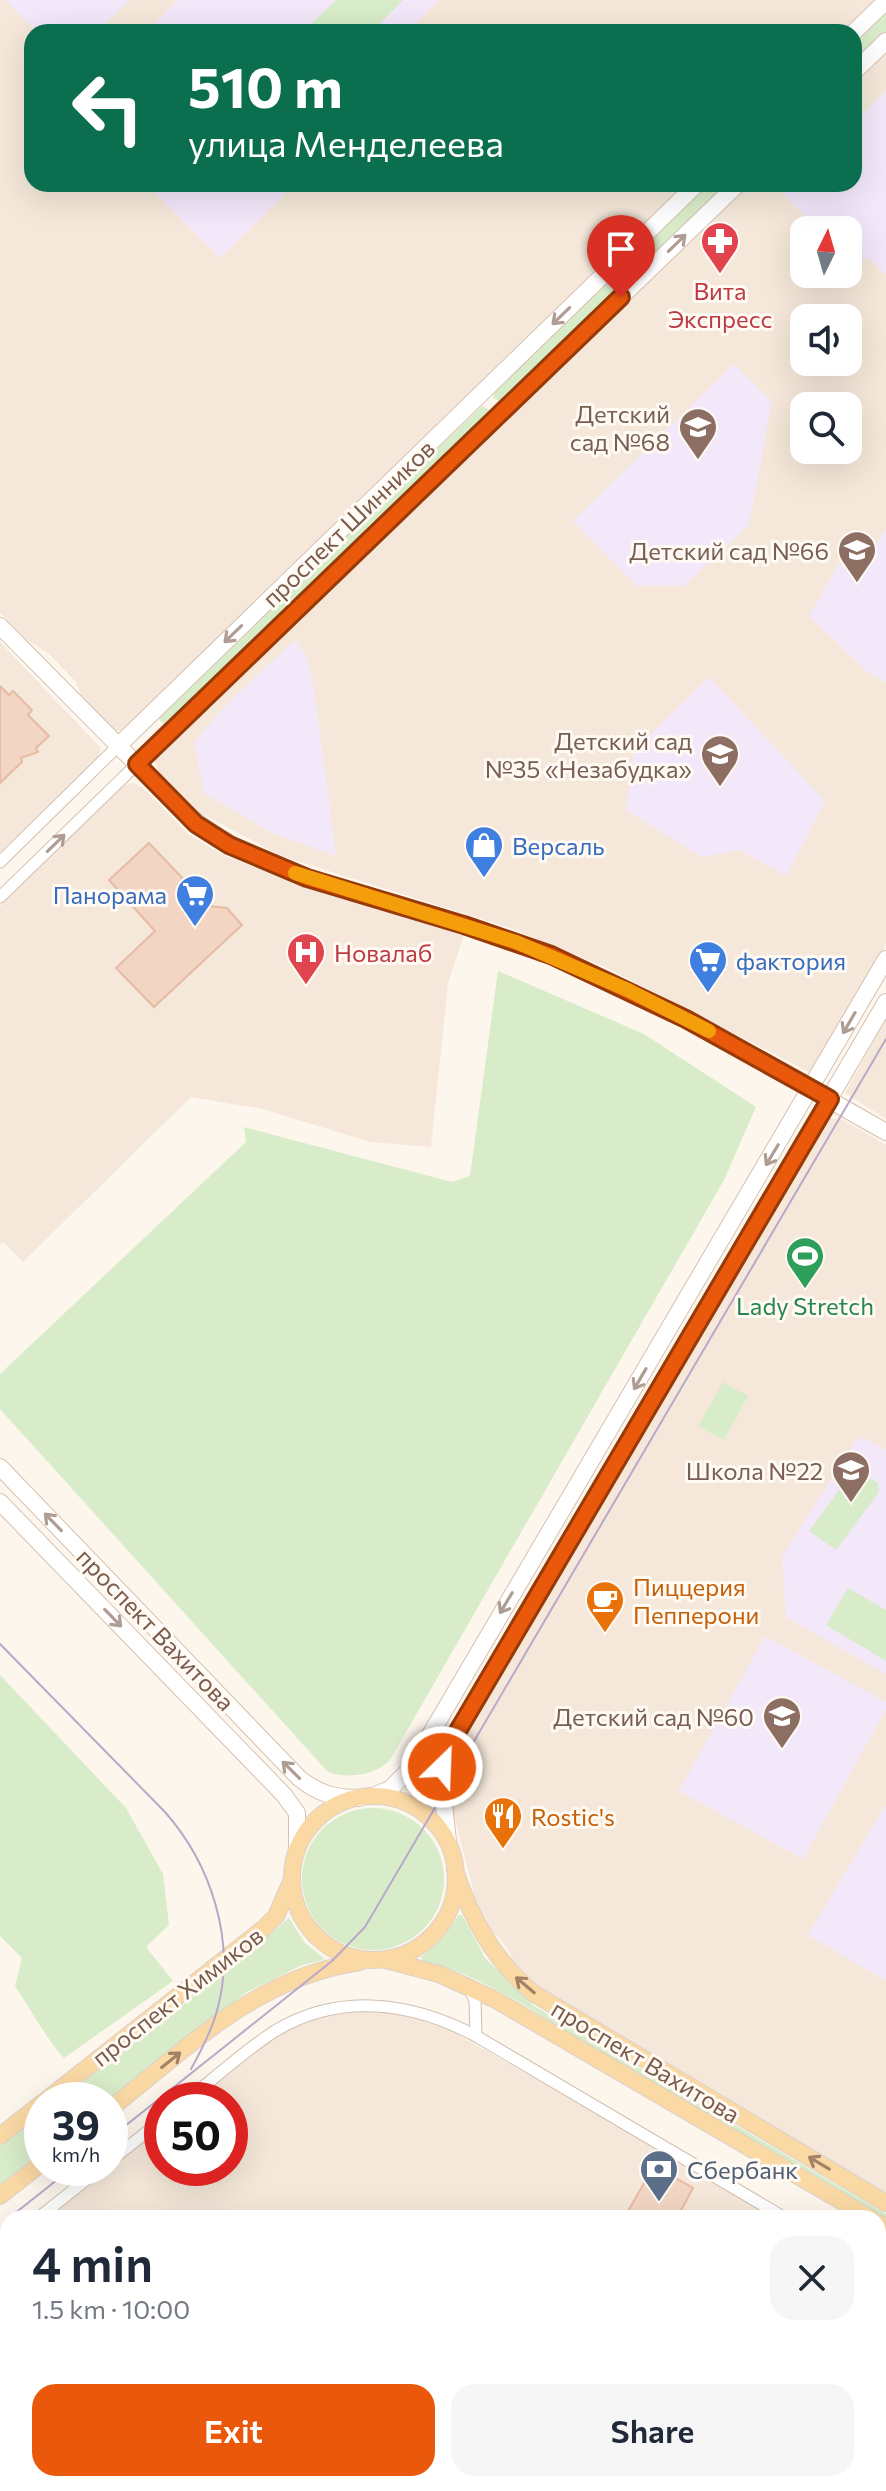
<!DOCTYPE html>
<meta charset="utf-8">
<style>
:root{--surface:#fff;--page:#f6f6f7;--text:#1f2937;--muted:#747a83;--accent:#ea580c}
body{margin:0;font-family:Commissioner,sans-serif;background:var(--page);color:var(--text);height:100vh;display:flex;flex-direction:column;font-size:30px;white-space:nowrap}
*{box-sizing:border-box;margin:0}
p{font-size:26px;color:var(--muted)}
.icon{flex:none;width:44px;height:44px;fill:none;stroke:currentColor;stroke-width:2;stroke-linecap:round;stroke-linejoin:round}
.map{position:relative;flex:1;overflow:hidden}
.side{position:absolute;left:0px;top:2210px;width:886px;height:282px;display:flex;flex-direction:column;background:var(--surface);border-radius:24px 24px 0 0;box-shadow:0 8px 32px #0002}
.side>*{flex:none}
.banner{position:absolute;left:24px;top:24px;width:838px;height:168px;border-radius:24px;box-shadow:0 8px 32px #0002;background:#0b6e4f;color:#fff;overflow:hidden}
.needle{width:52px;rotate:5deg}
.buttons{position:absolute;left:790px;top:216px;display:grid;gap:16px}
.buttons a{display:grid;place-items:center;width:72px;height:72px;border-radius:16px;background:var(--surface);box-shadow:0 8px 32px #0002;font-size:40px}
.speed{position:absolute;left:24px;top:2082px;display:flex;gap:16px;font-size:40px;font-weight:700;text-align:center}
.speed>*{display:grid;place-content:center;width:104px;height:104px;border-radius:50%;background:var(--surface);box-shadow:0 8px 32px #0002;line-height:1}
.speed small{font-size:20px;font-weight:400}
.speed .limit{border:12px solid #d22;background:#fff;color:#111}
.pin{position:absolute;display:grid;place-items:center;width:68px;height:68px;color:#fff;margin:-82px -34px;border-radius:50% 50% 50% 0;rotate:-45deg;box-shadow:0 0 8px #0007}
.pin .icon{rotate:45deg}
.me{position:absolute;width:88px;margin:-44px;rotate:24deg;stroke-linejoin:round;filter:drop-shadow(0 0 6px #0008)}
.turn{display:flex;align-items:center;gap:28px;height:168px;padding:0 32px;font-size:36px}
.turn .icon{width:104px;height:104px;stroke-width:2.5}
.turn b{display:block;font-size:56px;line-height:68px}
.round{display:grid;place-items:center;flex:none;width:84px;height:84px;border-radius:24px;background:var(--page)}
.overview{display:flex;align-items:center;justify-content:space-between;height:136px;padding:0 32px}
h1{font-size:48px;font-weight:600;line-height:60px}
.button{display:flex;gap:16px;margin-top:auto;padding:16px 32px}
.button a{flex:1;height:92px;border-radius:24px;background:var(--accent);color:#fff;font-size:32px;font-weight:600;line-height:92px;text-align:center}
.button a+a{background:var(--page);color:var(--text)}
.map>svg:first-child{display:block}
</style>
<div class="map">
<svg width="886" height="2491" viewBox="0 0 886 2491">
<rect width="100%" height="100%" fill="#fdf6ec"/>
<path fill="#f5e8da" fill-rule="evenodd" d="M0 0H874L841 32H32V184H685L126 729 115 731 82 697 76 682 48 653 27 640 0 612Z
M886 41V944L821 1060 809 1072 607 968 547 943 510 928 281 856 199 812 160 776 154 761 158 751 739 184H854V72ZM804 230H848V274H804ZM804 318H848V362H804ZM804 406H848V450H804Z
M0 642 101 748 98 758 0 854Z
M134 783 143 788 188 834 225 856 315 891 464 935 448 983 431 1147 370 1142 263 1109 191 1097 23 1262 3 1242 0 1244V906L124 785Z
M886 1019V1119L845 1093Z
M830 1118 841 1119 886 1145V2194L538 1988 512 1962 510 1953 499 1937 489 1931 478 1909 450 1800 449 1779 458 1746 744 1258Z
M376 2010 399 2013 452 2031 776 2218H45L162 2126V2168H230V2100H194L259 2048 290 2029 326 2015Z
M8 2248V2484H878V2277L886 2281V2491H0V2254Z"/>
<path fill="#f3e8fa" d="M6 0H130L97 32H37Z
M178 0H439L407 32H146Z
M886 91V275L869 258 848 259V230H819L782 193 792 184H854V123Z
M146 184H295L220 258Z
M734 364 772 402 749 525 684 586H637L573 521Z
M886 529V683L865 670 809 616 853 540 872 551Z
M295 640 307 658 314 688 336 856 272 833 204 793 194 742 230 701Z
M709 677 825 801 786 876 740 850 702 857 626 810 634 751Z
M864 1438 886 1450V1674L786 1617 782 1557 856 1440Z
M765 1636 886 1702V1709L803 1859 679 1791Z
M886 1804V1981L808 1935Z
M688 2484H831L827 2491H699Z"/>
<path fill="#d8ecc9" d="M336 0H403L372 32H303Z
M886 7V32L854 63V38Z
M705 184H731L502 404 493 397 495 389Z
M482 406 488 409 490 415 167 728 157 717Z
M498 971 644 1034 756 1107 724 1180 390 1760C377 1775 344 1780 327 1771L0 1409V1374L246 1142 244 1127 452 1182 470 1176Z
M723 1382 748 1396 724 1440 698 1426Z
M854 1469 878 1483 879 1492 836 1550 809 1531Z
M848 1588 886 1610V1661L826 1625Z
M0 1675 126 1808 163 1874 169 1925 146 1947 173 1981 64 2058C44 2036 32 2011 15 1986L22 1958 0 1936Z
M302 1879a71 71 0 1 1 142 0a71 71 0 1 1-142 0Z
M459 1915H462L485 1958 534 2006 886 2214V2221C800 2171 713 2122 627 2071 566 2034 492 1975 423 1962L421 1957 443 1938Z
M289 1918 305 1943 325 1959 300 1966 247 1992 108 2100H60L226 1971Z
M42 2114V2152L0 2185V2146Z"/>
<path fill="#f3d5c3" stroke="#e6bba3" stroke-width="2" d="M0 686 9 695 13 691 32 710 28 715 49 736 36 748 38 752 21 758 22 762 0 783Z
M149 843 209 906 227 908 242 925 154 1007 116 968 155 931 109 880Z
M654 2166 693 2188 677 2218H624Z"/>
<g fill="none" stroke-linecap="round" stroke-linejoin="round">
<defs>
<path id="street" d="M0 862 119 745
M0 897 137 764
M469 1987 475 2001 476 2036
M187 2100C216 2077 244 2051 275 2031 340 1992 412 2002 476 2036L785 2218
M110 2161 162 2120
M38 2218 101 2168
M0 2249 8 2242
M878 2273 886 2278"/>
<path id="secondary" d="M854 32 886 1
M854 72 886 41
M0 626 175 803C233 859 311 879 387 901 441 917 496 934 548 955 667 1002 775 1070 886 1132
M119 745 697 184
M137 764 738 184
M0 1467 299 1778C319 1794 334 1798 360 1798
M0 1502 284 1795 297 1813V1847
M373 1796 390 1789 410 1769 886 959
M448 1841 441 1778 449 1746 886 1002"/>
<path id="primary" d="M292 1878a82 82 0 1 1 164 0a82 82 0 1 1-164 0Z
M455 1870C471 1919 494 1960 533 1993L886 2203
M386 1960 439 1974 496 2000 870 2218
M46 2100 263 1929 276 1916 291 1882
M110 2109C189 2047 256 1977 360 1962
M0 2136 42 2103
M0 2196 42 2163
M878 2223 886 2227"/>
</defs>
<use href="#street" stroke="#d1beb0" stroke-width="13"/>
<use href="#secondary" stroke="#d6c0b0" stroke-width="18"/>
<use href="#primary" stroke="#dad1cd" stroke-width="18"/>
<use href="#street" stroke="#fff" stroke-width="11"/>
<use href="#secondary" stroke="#fff" stroke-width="16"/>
<use href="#primary" stroke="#fbd9a5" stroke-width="16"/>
<path stroke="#b9a8c9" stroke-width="2" d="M0 1644 165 1812C210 1863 236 1939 218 2007 213 2028 201 2051 191 2069
M110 2138 332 1961 365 1927 886 1039
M9 2218 72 2168"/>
</g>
<defs><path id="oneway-shaft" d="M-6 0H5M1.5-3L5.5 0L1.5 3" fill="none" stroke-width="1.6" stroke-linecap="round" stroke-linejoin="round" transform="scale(2)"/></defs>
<g stroke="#af9d94">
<use href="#oneway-shaft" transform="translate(677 243) rotate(-44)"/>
<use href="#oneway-shaft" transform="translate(561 316) rotate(136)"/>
<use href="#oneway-shaft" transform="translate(233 634) rotate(136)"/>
<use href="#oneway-shaft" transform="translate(56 843) rotate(-44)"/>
<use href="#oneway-shaft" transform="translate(849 1023) rotate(120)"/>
<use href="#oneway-shaft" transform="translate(772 1155) rotate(121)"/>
<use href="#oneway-shaft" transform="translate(640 1379) rotate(120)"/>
<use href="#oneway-shaft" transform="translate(53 1522) rotate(-134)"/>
<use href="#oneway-shaft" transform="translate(506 1603) rotate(121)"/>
<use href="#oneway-shaft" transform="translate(113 1618) rotate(46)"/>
<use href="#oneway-shaft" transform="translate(291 1770) rotate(-135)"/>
</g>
<g stroke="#a18267">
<use href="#oneway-shaft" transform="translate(525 1985) rotate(-140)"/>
<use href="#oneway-shaft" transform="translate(171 2060) rotate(-39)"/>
<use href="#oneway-shaft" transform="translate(819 2163) rotate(-149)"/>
</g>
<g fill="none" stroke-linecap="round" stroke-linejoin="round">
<defs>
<path id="route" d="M442 1767 449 1746 830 1099 686 1019 551 955 464 925 307 878 229 845 196 824 137 764 621 297"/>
</defs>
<use href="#route" stroke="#983908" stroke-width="20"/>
<use href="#route" stroke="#ea580c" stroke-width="14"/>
<path stroke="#f59e0b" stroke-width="14" d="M295 873 516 942 628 990 709 1031"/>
</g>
<defs>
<symbol id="pharmacy-pin" viewBox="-11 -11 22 30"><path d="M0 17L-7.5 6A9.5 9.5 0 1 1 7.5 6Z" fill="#e0444e" stroke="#fffaf3"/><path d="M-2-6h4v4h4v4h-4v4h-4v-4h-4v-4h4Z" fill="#fff"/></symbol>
<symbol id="school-pin" viewBox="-11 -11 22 30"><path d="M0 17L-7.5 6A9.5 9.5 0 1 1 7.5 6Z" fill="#8d6e63" stroke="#fffaf3"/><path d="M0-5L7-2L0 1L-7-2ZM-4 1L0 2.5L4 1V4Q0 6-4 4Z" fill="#fff"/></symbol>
<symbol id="shop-pin" viewBox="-11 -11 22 30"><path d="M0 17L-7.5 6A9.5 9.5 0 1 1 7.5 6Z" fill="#3f7fe0" stroke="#fffaf3"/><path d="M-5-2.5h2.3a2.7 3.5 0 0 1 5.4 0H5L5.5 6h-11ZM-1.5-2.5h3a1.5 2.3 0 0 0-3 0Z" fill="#fff"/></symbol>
<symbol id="supermarket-pin" viewBox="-11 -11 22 30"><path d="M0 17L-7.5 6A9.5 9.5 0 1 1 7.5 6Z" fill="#3f7fe0" stroke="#fffaf3"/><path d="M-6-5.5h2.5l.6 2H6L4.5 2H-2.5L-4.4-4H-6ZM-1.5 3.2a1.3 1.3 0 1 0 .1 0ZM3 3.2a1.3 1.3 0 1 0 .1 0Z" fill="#fff"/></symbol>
<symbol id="hospital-pin" viewBox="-11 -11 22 30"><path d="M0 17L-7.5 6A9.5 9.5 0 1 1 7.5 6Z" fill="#e0444e" stroke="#fffaf3"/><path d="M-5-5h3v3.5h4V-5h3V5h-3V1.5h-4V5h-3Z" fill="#fff"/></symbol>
<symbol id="stadium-pin" viewBox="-11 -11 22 30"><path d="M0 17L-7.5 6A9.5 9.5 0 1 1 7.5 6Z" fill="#2e9e5b" stroke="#fffaf3"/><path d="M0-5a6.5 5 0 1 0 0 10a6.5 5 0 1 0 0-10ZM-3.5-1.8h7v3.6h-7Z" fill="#fff"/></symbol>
<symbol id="cafe-pin" viewBox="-11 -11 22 30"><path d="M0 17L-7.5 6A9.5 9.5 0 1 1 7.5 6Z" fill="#e8710a" stroke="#fffaf3"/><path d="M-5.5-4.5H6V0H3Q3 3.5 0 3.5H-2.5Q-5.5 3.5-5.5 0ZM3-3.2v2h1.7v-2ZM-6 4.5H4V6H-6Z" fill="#fff"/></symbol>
<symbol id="restaurant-pin" viewBox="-11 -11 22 30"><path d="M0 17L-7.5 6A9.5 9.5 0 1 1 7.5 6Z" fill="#e8710a" stroke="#fffaf3"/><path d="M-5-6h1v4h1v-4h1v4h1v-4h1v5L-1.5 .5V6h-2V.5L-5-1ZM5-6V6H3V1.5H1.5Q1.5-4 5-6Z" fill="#fff"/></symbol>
<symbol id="bank-pin" viewBox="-11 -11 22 30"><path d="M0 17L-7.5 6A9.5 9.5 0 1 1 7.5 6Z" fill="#5c6f8a" stroke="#fffaf3"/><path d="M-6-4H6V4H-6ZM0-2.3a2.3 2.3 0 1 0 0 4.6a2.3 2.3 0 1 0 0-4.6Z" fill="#fff"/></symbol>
</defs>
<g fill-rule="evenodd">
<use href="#pharmacy-pin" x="698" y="219" width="44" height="60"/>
<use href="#school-pin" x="676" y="405" width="44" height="60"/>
<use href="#school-pin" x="835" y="528" width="44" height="60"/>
<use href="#school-pin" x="698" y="732" width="44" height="60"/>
<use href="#shop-pin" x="462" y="823" width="44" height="60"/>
<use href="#supermarket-pin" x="173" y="872" width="44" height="60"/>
<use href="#hospital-pin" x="284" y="930" width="44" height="60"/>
<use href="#supermarket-pin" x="686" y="938" width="44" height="60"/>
<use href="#stadium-pin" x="783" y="1234" width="44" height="60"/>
<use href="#school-pin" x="829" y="1448" width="44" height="60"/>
<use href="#cafe-pin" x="583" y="1578" width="44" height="60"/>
<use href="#school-pin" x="760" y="1694" width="44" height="60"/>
<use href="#restaurant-pin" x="481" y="1794" width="44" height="60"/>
<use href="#bank-pin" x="637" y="2147" width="44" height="60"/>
</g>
<g text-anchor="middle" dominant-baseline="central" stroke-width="6" stroke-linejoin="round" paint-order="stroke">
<g font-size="24" fill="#be3a42" stroke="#fffaf3">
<text x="720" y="290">Вита<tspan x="720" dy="28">Экспресс</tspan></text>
<text x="334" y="952" text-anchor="start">Новалаб</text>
</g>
<g font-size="24" fill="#785e54" stroke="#fffaf3" text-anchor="end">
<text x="670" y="413">Детский<tspan x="670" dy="28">сад №68</tspan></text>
<text x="829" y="550">Детский сад №66</text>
<text x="692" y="740">Детский сад<tspan x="692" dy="28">№35 «Незабудка»</tspan></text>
<text x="823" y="1470">Школа №22</text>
<text x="754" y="1716">Детский сад №60</text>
</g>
<g font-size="24" fill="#7a5c4d" stroke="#fffaf3">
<text transform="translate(348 523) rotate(-44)">проспект Шинников</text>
<text transform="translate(156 1629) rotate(46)">проспект Вахитова</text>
<text transform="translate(177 1996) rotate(-38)">проспект Химиков</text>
<text transform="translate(646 2061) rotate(31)">проспект Вахитова</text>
</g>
<g font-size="24" fill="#366cbe" stroke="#fffaf3" text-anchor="start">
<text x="512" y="845">Версаль</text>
<text x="167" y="894" text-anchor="end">Панорама</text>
<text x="736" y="960">фактория</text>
</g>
<g font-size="24" fill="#27864d" stroke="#fffaf3">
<text x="805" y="1305">Lady Stretch</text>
</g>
<g font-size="24" fill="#c56008" stroke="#fffaf3" text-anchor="start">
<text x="633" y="1586">Пиццерия<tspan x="633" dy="28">Пепперони</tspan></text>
<text x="531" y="1816">Rostic's</text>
</g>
<g font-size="24" fill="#4e5e75" stroke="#fffaf3" text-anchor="start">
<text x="687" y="2169">Сбербанк</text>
</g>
</g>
</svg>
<div class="buttons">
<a><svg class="needle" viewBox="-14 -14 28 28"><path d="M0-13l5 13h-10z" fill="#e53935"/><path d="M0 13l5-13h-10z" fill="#747a83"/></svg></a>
<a><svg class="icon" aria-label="sound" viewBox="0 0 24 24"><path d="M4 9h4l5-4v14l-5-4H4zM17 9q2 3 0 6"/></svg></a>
<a><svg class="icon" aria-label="search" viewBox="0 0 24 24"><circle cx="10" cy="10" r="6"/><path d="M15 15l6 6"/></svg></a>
</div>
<div class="speed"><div>39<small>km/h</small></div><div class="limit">50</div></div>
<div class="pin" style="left:621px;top:297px;background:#d93025"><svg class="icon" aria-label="arrive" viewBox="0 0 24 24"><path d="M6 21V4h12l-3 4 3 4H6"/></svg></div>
<svg class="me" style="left:442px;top:1767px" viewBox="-20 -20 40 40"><circle r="17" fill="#ea580c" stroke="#fff" stroke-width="3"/><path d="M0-11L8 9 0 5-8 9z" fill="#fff"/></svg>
<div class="banner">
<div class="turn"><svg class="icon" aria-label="left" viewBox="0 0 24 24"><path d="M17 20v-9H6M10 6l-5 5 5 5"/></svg><div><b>510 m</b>улица Менделеева</div></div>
</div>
<section class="side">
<div class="overview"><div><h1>4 min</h1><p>1.5 km · 10:00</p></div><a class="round"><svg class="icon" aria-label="close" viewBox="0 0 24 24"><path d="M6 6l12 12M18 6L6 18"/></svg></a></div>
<div class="button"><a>Exit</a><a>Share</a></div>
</section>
</div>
